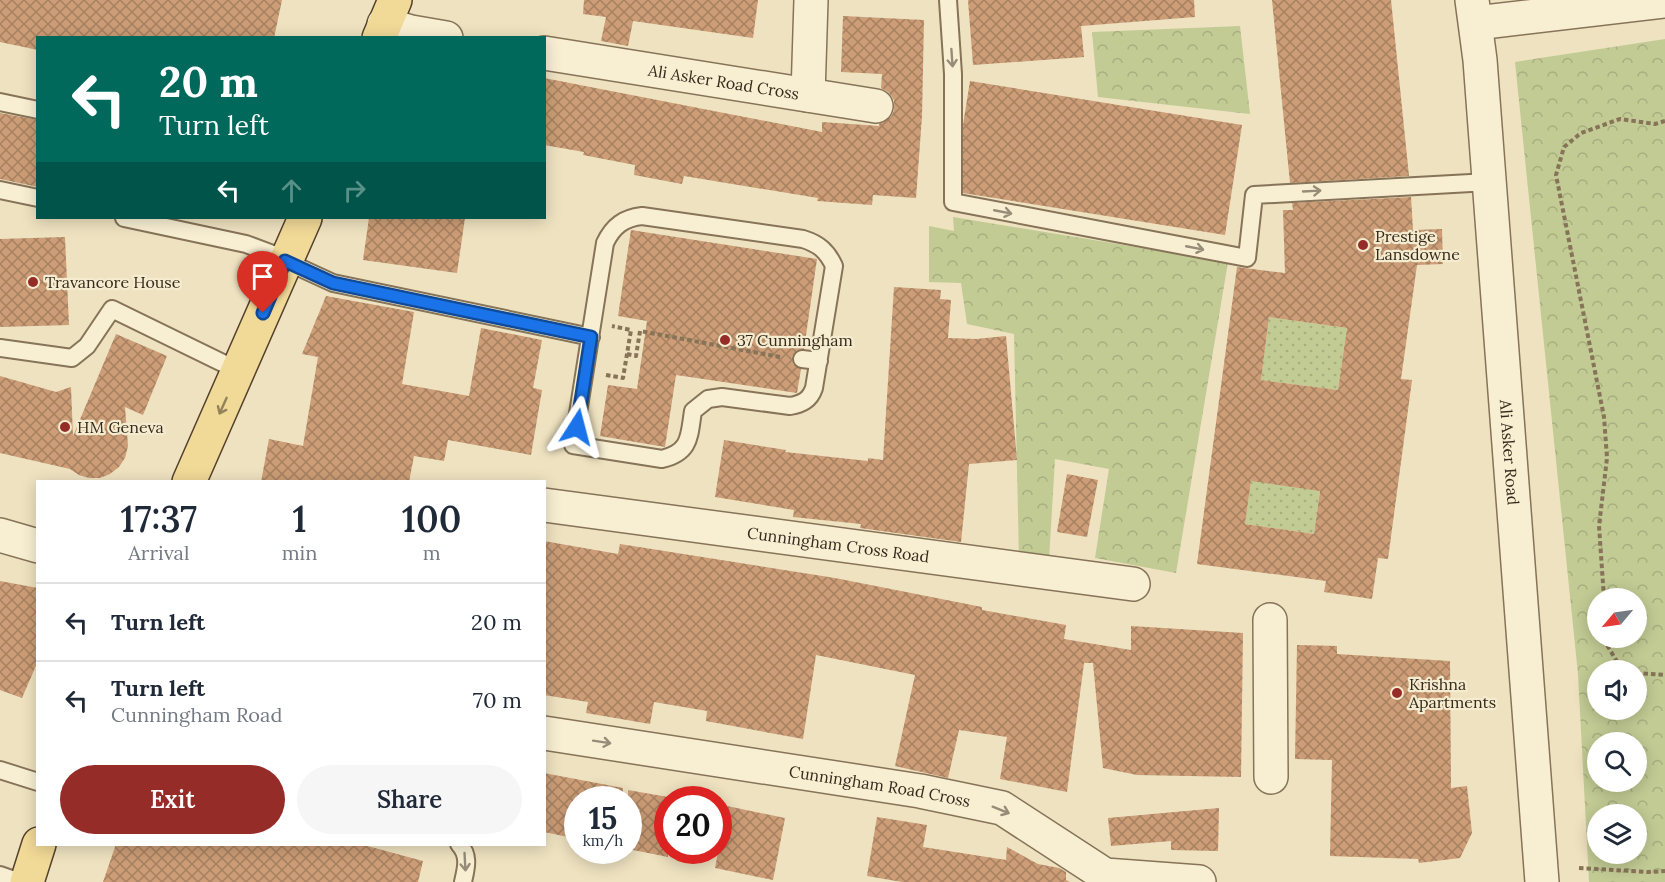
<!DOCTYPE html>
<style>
:root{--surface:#fff;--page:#f6f6f7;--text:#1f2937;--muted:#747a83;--line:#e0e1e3;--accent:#952c28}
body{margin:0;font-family:Lora,serif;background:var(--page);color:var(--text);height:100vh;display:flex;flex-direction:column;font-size:22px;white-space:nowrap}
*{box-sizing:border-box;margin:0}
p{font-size:20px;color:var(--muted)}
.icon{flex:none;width:33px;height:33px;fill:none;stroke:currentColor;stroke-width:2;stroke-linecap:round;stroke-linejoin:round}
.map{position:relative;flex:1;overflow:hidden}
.side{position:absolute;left:36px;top:480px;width:510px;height:366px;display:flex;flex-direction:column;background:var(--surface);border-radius:0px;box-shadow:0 3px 15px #0003}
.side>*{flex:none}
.guide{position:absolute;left:36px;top:36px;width:510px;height:183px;border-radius:0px;box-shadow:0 3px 15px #0003;background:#00695c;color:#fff;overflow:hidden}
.needle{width:39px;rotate:241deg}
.controls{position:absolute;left:1587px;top:588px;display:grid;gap:12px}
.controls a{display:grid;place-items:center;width:60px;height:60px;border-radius:50%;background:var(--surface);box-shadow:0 3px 15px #0003;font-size:30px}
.speed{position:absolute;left:564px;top:786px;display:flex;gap:12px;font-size:30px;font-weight:700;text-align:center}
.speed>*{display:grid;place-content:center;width:78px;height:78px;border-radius:50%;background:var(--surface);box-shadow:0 3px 15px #0003;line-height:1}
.speed small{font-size:15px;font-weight:400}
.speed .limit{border:9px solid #d22;background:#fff;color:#111}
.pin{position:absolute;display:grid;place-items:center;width:51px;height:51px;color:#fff;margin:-62px -26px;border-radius:50% 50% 50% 0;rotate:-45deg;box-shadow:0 0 6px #0007}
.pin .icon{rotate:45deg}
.me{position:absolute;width:66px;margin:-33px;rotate:9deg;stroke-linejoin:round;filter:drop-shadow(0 0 4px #0008)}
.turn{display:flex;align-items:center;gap:21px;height:126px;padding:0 24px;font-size:27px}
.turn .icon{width:78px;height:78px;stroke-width:2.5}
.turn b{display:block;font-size:42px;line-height:51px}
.lanes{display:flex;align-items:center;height:57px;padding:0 24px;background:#0003;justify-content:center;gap:30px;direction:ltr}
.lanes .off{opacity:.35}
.eta{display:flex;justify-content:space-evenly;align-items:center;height:102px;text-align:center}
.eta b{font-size:36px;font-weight:600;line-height:42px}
.cta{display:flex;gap:12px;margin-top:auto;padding:12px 24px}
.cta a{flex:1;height:69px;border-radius:36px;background:var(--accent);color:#fff;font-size:24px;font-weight:600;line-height:69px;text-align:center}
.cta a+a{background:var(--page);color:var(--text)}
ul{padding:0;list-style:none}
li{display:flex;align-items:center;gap:18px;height:78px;padding:0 24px;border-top:2px solid var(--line)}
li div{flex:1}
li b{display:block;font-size:22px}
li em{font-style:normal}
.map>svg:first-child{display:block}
</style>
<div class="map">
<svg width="1665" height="882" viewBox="0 0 1665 882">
<defs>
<pattern id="forest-crowns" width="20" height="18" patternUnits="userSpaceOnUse" patternTransform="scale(1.5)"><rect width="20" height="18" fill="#c2cb94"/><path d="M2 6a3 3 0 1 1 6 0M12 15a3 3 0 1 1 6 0" fill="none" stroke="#a7ae7f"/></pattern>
<pattern id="garden-dots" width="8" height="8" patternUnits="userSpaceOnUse" patternTransform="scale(1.5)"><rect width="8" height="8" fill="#c2cb94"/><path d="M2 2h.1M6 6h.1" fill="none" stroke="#a7ae7f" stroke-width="1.8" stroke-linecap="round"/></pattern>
<pattern id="building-cross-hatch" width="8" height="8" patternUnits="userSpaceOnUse" patternTransform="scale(1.5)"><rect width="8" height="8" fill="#cc9d76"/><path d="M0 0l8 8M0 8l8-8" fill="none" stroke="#a68060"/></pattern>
</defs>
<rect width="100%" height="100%" fill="#eee2c0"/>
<path fill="url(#forest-crowns)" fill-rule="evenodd" d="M1240 26 1250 114 1098 97 1092 32Z
M1665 39V882H1589L1578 674 1515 62ZM1598 598H1636V638H1598ZM1598 670H1636V710H1598ZM1598 742H1636V782H1598ZM1598 814H1636V854H1598Z
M953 217 1228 262 1176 573 1095 558 1109 469 1055 459 1049 560 1019 559 1014 334 967 324 961 283 929 282V226L954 231Z"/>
<path fill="url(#garden-dots)" d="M1269 317 1347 328 1338 390 1261 380Z
M1325 453 1314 534 1245 524 1251 481Z"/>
<path fill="url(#building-cross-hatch)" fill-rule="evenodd" d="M0 0H282L274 38H38V50L0 42Z
M584 0H758L753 38 633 21 628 46 601 41 606 17 583 14Z
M968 0H1194L1195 17 1081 26 1084 57 973 65Z
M1272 0H1391L1409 176 1290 183Z
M843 16 924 20 922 116 916 198 873 195 872 205 817 201 818 198 684 176 682 184 634 175 635 165 583 155 584 152 544 145V78L822 132V122L879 126V124L891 117 894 110V100L888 92 881 88 882 74 841 72Z
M970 81 1242 125 1225 235 963 193V125Z
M0 113 38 120V187L0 179Z
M1411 197 1413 230 1442 229 1443 264 1417 265 1401 379 1412 380 1388 559 1378 558 1372 599 1324 592 1326 581 1197 564 1237 267 1285 273 1283 210H1293L1292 203ZM1269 317 1347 328 1338 390 1261 380ZM1251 481 1320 491 1314 534 1245 524Z
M369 218H465L457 273 363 260Z
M631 230 817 259 804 349 797 350 792 357 793 364 801 369 797 393 676 375 665 447 600 436 608 385 637 389 647 321 618 316Z
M65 237 69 325 0 327V239Z
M894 287 941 290 940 299 951 300 948 338 976 339 1006 336 1017 460 969 464 961 542 860 528 861 524 793 517 794 510 715 497 724 440 786 450 785 452 868 461V458L883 460Z
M326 296 414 312 402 384 469 396 481 328 542 340 533 388 542 390 531 455 448 440 444 461 414 456 409 482H261L269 439 303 446 318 357 302 354Z
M116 334 167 356 143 415 125 407 128 446 125 458 119 467 110 474 100 478H89L79 475 70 469 0 453V376L56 392 71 387 73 436Z
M1067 474 1098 480 1087 537 1057 532Z
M544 541 618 554 620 544 835 578 982 607V610L1066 625 1064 639 1131 650V626L1243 633 1241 777 1137 775 1103 768 1093 663H1084L1067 792 1000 779 1007 737 959 730 948 778 895 766 915 675 816 655 803 739 706 721 707 711 654 702 650 724 586 713 588 702 544 695Z
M0 581 38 588V661L22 698 0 690Z
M1297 645 1337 646V654L1450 661 1451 788 1467 786 1472 833 1460 858 1419 863 1418 859 1330 856 1332 760 1295 759Z
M544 773 623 788 622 800H578V839L544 832Z
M628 790 668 797V857L628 849Z
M727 806 785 818 773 880 715 868Z
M1219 808 1218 851 1171 850V841L1111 846 1108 818Z
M877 817 927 825 923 847 1006 860 1007 847 1038 864 1059 868 1066 872V880L1070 882H902L867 876Z
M116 844H360L423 861 418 882H103Z"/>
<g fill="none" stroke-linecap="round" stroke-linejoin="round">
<defs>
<path id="service" d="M948 0 953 74V202L1247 258 1254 195 1489 182
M0 102 38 110
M0 190 38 198
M642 216 803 239C819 244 827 251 834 266L814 388C810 400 802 404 790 406L722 397 708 399 693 411C689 436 691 452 662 459L573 445 605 243C613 226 624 218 642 216Z
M124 218 246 244 286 259
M285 261 333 283 591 337
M0 348 72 358 87 346 112 309 239 371
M802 359 819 361
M0 770 38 782
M459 844C470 856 466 868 463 882
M0 875 20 882"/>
<g id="minor">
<path d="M384 24 411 32 446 38"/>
<path id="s1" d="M544 53 876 106"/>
<path d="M808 95 811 0"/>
<path id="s2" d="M544 505 1133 584"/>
<path d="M1270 620 1271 777"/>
<path id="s3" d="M544 733 920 791 1002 808 1105 875 1199 882"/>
</g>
<g id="tertiary">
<path id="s4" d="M1472 0 1480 60 1542 882"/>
<path d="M1476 23 1665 1"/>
<path d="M0 535 38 546"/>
</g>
<path id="primary" d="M379 38 395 0
M189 482 305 218
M27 882 39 844"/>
</defs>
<use href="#service" stroke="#867358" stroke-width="20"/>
<use href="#minor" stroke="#867358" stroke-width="36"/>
<use href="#tertiary" stroke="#867358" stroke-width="36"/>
<use href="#primary" stroke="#54412d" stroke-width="36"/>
<path stroke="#867358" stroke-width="4" stroke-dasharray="4.5 3" stroke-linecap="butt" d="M627 354 636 356 640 331 780 357
M606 375 623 378 631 330 612 326
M1604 598 1599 526 1607 458 1604 417 1556 175 1564 147 1581 133 1620 119 1655 124 1665 121
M1607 638V645L1622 670
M1636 673 1665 675
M1579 868 1648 872 1665 871"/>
<use href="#service" stroke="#f8efd3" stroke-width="16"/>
<use href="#minor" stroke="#f8efd3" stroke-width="33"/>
<use href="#tertiary" stroke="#f8efd3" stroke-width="33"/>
<use href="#primary" stroke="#f1d997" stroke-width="33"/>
</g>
<defs><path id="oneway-shaft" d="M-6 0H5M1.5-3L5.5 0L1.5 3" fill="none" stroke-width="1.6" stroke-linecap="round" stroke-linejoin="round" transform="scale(1.5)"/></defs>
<g stroke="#978c78">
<use href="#oneway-shaft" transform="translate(952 58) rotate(86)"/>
<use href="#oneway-shaft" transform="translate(1312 191) rotate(-3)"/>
<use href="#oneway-shaft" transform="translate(1003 212) rotate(11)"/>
<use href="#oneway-shaft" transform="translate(1195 248) rotate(11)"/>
<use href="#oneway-shaft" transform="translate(602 742) rotate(9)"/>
<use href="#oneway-shaft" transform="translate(1001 810) rotate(22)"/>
<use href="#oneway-shaft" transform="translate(465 862) rotate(87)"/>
</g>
<use stroke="#94825a" href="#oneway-shaft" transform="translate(223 406) rotate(114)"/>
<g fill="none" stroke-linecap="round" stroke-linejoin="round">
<defs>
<path id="route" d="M263 313 285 261 333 283 591 337 577 427"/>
</defs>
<use href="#route" stroke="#114b97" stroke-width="15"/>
<use href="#route" stroke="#1a73e8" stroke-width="10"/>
</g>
<g fill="#952c28" stroke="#f5eccf" stroke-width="2">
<circle cx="1363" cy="245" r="6"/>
<circle cx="33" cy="282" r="6"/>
<circle cx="725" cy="340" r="6"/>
<circle cx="65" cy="427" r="6"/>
<circle cx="1397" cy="693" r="6"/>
</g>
<g text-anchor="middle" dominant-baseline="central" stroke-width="4.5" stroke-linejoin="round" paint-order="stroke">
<g font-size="16" fill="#362a1c" stroke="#f5eccf">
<text stroke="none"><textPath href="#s1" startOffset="182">Ali Asker Road Cross</textPath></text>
<text stroke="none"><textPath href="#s4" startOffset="454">Ali Asker Road</textPath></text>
<text stroke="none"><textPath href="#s2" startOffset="297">Cunningham Cross Road</textPath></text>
<text stroke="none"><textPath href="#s3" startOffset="340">Cunningham Road Cross</textPath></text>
</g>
<g font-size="16" fill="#362a1c" stroke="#f5eccf" text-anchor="start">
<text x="1375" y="236">Prestige<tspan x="1375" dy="18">Lansdowne</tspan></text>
<text x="45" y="282">Travancore House</text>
<text x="737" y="340">37 Cunningham</text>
<text x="77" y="427">HM Geneva</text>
<text x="1409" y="684">Krishna<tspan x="1409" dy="18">Apartments</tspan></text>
</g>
</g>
</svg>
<div class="controls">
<a><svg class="needle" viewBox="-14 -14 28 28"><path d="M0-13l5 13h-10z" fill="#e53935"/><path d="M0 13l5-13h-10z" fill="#747a83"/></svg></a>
<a><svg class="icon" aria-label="sound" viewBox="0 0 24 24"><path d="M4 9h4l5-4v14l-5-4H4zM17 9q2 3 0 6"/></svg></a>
<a><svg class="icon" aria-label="search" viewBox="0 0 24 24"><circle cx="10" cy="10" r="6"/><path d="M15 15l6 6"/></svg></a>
<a><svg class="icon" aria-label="layers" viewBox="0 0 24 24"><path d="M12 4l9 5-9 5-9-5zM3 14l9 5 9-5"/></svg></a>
</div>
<div class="speed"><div>15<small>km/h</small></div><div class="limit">20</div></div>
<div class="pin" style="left:263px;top:313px;background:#d93025"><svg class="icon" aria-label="arrive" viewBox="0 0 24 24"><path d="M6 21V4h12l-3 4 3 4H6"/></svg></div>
<svg class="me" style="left:577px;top:427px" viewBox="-20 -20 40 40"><path d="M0-17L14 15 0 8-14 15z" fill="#1a73e8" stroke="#fff" stroke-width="4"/></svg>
<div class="guide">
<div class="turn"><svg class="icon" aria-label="left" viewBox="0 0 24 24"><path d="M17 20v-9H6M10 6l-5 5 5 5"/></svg><div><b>20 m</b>Turn left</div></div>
<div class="lanes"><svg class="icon" aria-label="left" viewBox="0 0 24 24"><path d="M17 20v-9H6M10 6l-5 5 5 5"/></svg><svg class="icon off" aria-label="ahead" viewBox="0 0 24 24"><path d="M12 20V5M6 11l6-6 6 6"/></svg><svg class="icon off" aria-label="right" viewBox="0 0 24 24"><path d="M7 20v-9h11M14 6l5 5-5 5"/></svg></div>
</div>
<section class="side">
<div class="eta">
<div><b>17:37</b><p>Arrival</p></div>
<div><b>1</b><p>min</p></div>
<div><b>100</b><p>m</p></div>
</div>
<ul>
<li><svg class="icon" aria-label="left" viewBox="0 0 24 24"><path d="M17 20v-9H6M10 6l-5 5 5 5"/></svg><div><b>Turn left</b></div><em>20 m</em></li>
<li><svg class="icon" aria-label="left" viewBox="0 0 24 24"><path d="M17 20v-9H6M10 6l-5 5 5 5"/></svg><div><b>Turn left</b><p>Cunningham Road</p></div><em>70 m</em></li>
</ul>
<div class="cta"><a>Exit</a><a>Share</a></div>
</section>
</div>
